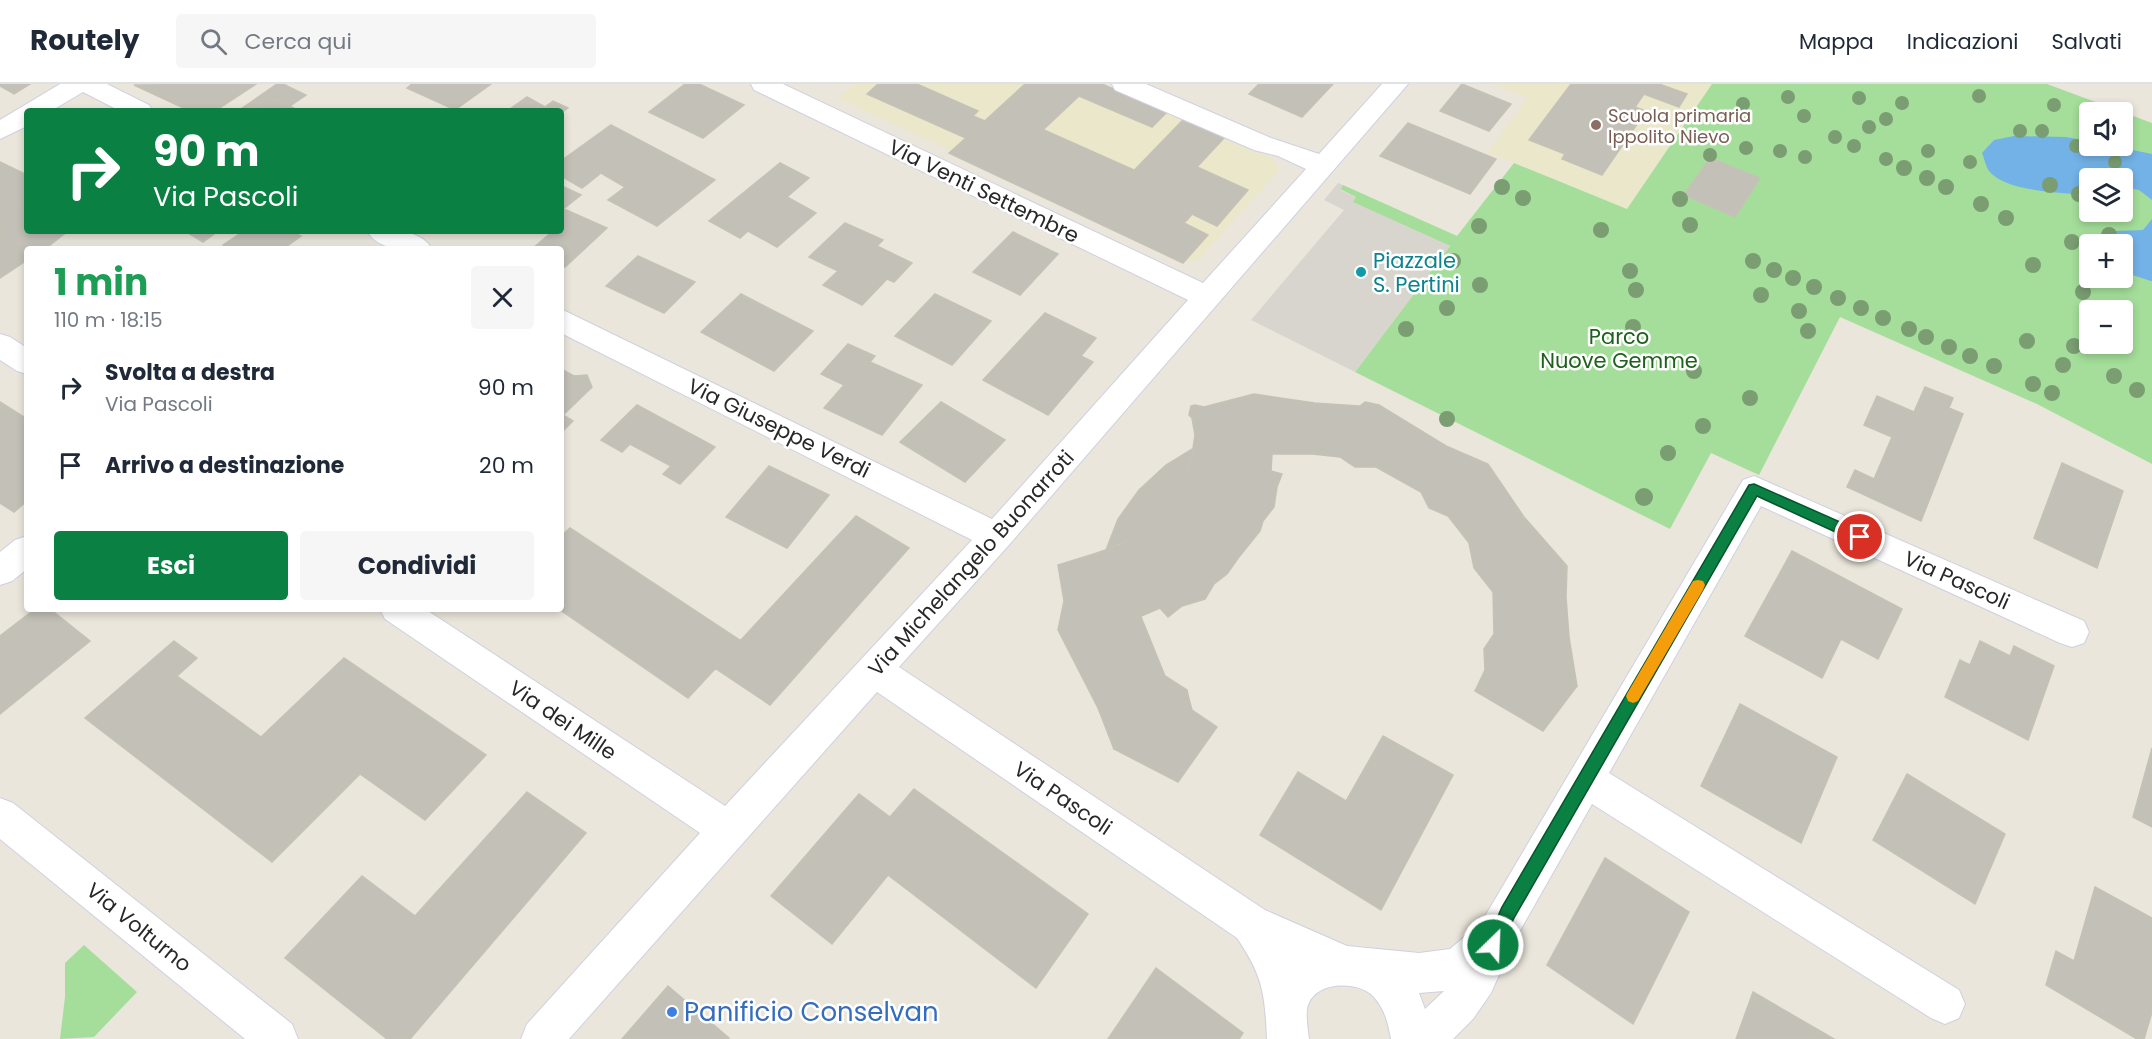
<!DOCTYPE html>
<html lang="it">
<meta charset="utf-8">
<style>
:root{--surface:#fff;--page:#f6f6f7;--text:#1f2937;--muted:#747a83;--line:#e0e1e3;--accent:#0b8043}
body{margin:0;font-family:Poppins,sans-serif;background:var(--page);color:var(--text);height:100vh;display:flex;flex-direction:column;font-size:22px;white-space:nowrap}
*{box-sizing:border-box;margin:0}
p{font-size:20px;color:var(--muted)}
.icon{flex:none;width:33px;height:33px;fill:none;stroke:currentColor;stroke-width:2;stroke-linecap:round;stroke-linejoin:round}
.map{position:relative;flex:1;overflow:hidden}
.sheet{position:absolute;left:24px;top:162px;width:540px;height:366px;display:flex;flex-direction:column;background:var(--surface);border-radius:6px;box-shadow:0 3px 9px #0003}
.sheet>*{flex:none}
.hud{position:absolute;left:24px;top:24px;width:540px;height:126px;border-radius:6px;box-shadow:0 3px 9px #0003;background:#0b8043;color:#fff;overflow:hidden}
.tools{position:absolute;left:2079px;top:18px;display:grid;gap:12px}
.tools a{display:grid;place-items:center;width:54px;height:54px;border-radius:6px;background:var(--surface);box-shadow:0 3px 9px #0003;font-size:30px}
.pin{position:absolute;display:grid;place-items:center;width:51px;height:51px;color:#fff;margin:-26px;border:3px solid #fff;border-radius:50%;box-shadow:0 2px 6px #0007}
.me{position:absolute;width:66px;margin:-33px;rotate:24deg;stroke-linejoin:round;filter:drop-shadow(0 0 4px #0008)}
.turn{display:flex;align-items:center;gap:21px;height:126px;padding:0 30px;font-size:27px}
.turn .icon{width:78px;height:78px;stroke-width:2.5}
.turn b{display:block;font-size:42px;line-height:51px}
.round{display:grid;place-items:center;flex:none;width:63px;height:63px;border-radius:6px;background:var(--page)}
.overview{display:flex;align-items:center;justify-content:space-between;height:102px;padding:0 30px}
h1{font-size:36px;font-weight:700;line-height:45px;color:#1e9e55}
.cta{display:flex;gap:12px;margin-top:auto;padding:12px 30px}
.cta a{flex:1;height:69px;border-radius:6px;background:var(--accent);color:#fff;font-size:24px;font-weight:700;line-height:69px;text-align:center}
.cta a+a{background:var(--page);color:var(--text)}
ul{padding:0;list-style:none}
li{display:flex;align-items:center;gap:18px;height:78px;padding:0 30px}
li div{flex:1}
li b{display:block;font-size:22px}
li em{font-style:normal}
header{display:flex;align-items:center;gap:36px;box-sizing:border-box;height:84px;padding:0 30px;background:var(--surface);border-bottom:2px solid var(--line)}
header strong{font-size:28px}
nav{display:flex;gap:33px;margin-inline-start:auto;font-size:21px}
.search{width:420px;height:54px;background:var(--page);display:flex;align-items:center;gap:15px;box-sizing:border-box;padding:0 21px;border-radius:6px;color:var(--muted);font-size:22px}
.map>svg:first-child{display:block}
</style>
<header>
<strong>Routely</strong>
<div class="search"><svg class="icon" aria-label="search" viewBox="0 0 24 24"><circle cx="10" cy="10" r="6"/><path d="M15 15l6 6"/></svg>Cerca qui</div>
<nav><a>Mappa</a><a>Indicazioni</a><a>Salvati</a></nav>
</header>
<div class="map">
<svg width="2152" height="955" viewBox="0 0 2152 955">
<rect width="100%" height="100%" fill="#eae6db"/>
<path fill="#ebe7cb" d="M855 0H1102L1274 75 1279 87 1197 177 1183 179 949 69 951 67 837 14Z
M1492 0H1712L1627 125 1487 68 1527 14Z"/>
<path fill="#a4de9a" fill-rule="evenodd" d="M1712 0H2047L2152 39V380L2037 320 1840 233 1759 391 1711 369 1670 445 1355 288 1450 162 1352 118 1356 113 1340 105 1343 101 1457 152 1514 79 1627 125ZM2090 28H2122V62H2090ZM2090 94H2122V128H2090ZM2090 160H2122V194H2090ZM2090 226H2122V260H2090Z
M84 861 137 908 94 953 60 955 65 913V879Z"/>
<path fill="#d7d5cd" d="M1338 99 1343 101 1340 106 1356 113 1353 118 1450 162 1355 288 1251 236 1344 126 1324 116Z"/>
<path fill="#73b2e7" d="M2014 52 2066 53 2089 57 2090 62H2113L2152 70V116L2139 106 2123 103 2122 94H2090L2089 111C2064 109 2005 108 1989 87 1986 83 1984 74 1982 69L1994 56Z
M2152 135V197H2151L2123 188 2122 160H2104L2103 159 2115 147 2143 146Z"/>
<path fill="#c2c0b7" stroke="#c5c2b5" stroke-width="1.5" d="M0 0H30L14 10 0 2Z
M256 0 215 27H190L134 1Z
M277 0H283L306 11 290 22 269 13 249 27H238Z
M412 0H491L455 26 407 4Z
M685 0H699L744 21 703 54 649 28Z
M878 0H917L978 27 973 32 985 37 966 54 867 10Z
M1025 0H1102L1167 28 1152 43 1079 12 1012 75 966 54Z
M1259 0H1333L1302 33 1249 10Z
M1462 0 1511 20 1489 47 1440 27Z
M1571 0H1659L1687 10 1679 23 1644 10 1635 23 1646 27 1602 91 1562 75 1565 70 1529 56Z
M269 13 290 22 299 27H249Z
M527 13 545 23 553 17 568 24 561 29V27H507Z
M1183 36 1224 54 1197 83 1248 106 1217 142 1192 130 1188 135 1118 103Z
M1408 39 1496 75 1470 110 1380 72Z
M611 41 715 96 657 142 608 116 625 103 601 89 582 104 561 92V77Z
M1044 46 1134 86 1118 103 1188 135 1184 139 1208 151 1183 179 949 69 966 54 1012 75Z
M1710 74 1760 94 1735 133 1684 111Z
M0 78 27 91V117L0 134Z
M780 79 809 94 787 113 816 129 777 163 748 147 740 154 709 137Z
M564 103 581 111 562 126 561 105Z
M27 117V147H68L45 165 27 166 0 149V134Z
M564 125 607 144 565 183 561 181V165H532L553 147H561V128Z
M845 139 883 156 877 162 912 179 894 198 887 195 862 221 823 201 838 187 809 173Z
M185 147H218L203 158Z
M244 147H291L301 152 283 165H230L223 161Z
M1013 148 1058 170 1020 211 973 188Z
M0 149 27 166V176L0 194Z
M638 172 695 198 664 229 606 202Z
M741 210 813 247 774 287 701 248Z
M935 210 991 237 952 281 895 252Z
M1045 229 1096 254 1081 272 1093 278 1048 331 983 296Z
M848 260 875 272 870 278 922 301 882 351 824 324 844 301 821 290Z
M561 285 574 292 587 291 592 303 561 333Z
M1925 303 1953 314 1949 324 1963 330 1921 437 1847 403 1855 386 1874 395 1892 353 1864 341 1877 312 1914 328Z
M1254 310 1314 319 1313 370H1272L1271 387 1282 390 1277 403 1274 423 1263 437 1260 447 1239 473 1163 428 1185 394 1191 377 1195 351 1192 334 1189 331 1191 322 1195 321 1204 323Z
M0 318 27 335V417L14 428 0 419Z
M941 318 1005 356 965 398 900 358Z
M1365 318 1379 321 1446 362 1488 380 1524 433 1462 450 1448 432 1429 424 1421 408 1376 383H1355L1340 373 1313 370 1314 319 1360 322Z
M637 321 715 363 680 400 663 390 671 382 630 360 622 368 601 356Z
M563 331 573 337 561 349V333Z
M1194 364 1185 394 1163 428 1136 451 1106 466 1118 435 1139 406 1166 381Z
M2062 379 2123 407 2097 484 2034 454Z
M769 382 829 411 787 464 726 433Z
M1163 428 1239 473 1227 490 1214 500 1205 515 1182 522 1168 533 1160 524 1132 536 1094 470 1120 461 1136 451Z
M856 432 909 464 770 621 715 584Z
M1524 433 1567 482 1566 513 1569 553 1577 602 1485 586 1484 565 1494 550 1493 508 1474 484 1469 459 1462 450Z
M570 444 741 557 688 614 559 525 561 452Z
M1792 467 1902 525 1878 575 1841 555 1822 594 1745 552Z
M1094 470 1132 536 1141 533 1165 592 1187 606 1189 615 1114 665 1098 624 1058 546 1064 517 1058 481Z
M35 525H50L90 557 0 630V552Z
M174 557 197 574 177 592 261 653 344 574 486 671 425 736 360 690 272 778 85 634Z
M1980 557 2010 572 2014 562 2054 582 2028 656 1945 613 1960 576 1970 581Z
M1485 586 1577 602 1543 647 1475 607Z
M1189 615 1192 626 1217 643 1178 698 1114 665Z
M1740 620 1837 673 1801 759 1701 702Z
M1383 652 1453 691 1381 826 1260 751 1298 688 1346 717Z
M2152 664V743L2133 733Z
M1907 690 2005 750 1975 820 1873 756Z
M914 705 1088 830 1036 904 888 791 832 860 771 812 859 710 890 733Z
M527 708 586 749 410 955H387L285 874 362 792 415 832Z
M1605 774 1689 828 1633 940 1547 881Z
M2095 803 2152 834V928L2144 955H2137L2046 901 2056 867 2074 877Z
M1156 884 1243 949 1239 955H1108Z
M668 902 729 954 728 955H622Z
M1753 908 1834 955H1736Z"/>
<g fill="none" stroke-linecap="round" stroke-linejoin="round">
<defs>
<path id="minor" d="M60 0H107L149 21 153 27H120L83 8 51 27H27V42L0 55V36Z
M751 0H783L1203 199 1306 85 1278 72 1254 66 1115 6 1112 0H1146L1271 54 1319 70 1382 0H1408L1008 462 899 583 1265 826 1347 862 1419 869 1450 865 1481 839 1743 396 1754 392 2084 537 2089 548 2084 559 2072 563 2060 559 1761 422 1609 689 1959 906 1965 920 1959 934 1945 940 1931 934 1592 720 1514 857 1491 909 1473 935 1453 955H1391C1388 939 1385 925 1373 912 1356 895 1310 898 1307 926 1306 935 1308 946 1309 955H1267C1265 910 1263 892 1237 854L877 608 569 955H521L527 940 700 749 385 535 380 525H425L725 722 972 456 561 249V225L992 435 1188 216 754 6ZM1444 907 1425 925 1419 909Z
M367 147C389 147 419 143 432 165 410 165 380 169 367 147Z
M0 250 10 253 27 264V290L17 287 0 276Z
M27 452V485L12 497 0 501V468L15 456Z
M0 714 13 719 292 940 298 955H245L0 755Z"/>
</defs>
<use href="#minor" stroke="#d0d0e1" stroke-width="2"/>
<use href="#minor" fill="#fff" fill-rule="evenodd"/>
</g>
<g fill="#7a9d72">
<circle cx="1979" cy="12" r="7"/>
<circle cx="1788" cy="13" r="7"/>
<circle cx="1859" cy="14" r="7"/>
<circle cx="1902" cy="19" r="7"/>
<circle cx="1743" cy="20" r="7"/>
<circle cx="2054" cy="21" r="7"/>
<circle cx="1804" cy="32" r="7"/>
<circle cx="1886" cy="35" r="7"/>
<circle cx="1869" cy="43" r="7"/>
<circle cx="2020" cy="47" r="7"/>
<circle cx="2042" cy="47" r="7"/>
<circle cx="1835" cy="53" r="7"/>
<circle cx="1854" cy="62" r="7"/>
<circle cx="2076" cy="62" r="7"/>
<circle cx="1746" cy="64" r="7"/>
<circle cx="1780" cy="67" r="7"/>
<circle cx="1928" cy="67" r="7"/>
<circle cx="1710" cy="71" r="7"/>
<circle cx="1805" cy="73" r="7"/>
<circle cx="1886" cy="75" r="7"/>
<circle cx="1970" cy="78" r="7"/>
<circle cx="2115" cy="78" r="7"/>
<circle cx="1904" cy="84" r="8"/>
<circle cx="1927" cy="94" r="8"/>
<circle cx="2050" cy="101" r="8"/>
<circle cx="1502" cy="103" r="8"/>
<circle cx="1946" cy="103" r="8"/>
<circle cx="2079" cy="110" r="8"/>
<circle cx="1523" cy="114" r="8"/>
<circle cx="1680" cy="115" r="8"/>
<circle cx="1981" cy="120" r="8"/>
<circle cx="2006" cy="134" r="8"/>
<circle cx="1690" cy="141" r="8"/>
<circle cx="1479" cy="142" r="8"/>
<circle cx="1601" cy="146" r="8"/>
<circle cx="2109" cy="151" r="8"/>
<circle cx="2072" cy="158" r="8"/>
<circle cx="1453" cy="177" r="8"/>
<circle cx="1753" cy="177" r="8"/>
<circle cx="2033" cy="181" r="8"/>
<circle cx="1774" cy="186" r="8"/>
<circle cx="1630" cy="187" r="8"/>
<circle cx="1793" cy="194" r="8"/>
<circle cx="1480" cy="201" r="8"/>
<circle cx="1814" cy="203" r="8"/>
<circle cx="1636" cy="206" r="8"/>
<circle cx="2083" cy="208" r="8"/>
<circle cx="1761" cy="211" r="8"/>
<circle cx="1838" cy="214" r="8"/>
<circle cx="1447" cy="224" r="8"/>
<circle cx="1861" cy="224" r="8"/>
<circle cx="1799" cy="227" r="8"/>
<circle cx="1883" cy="234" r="8"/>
<circle cx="1633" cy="243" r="8"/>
<circle cx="1406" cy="245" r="8"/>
<circle cx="1909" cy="245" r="8"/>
<circle cx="1808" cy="247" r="8"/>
<circle cx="1926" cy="253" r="8"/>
<circle cx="2027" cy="257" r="8"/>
<circle cx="2074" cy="262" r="8"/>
<circle cx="1949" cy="263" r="8"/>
<circle cx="1970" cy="272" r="8"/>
<circle cx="2063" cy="281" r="8"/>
<circle cx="1994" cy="282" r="8"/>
<circle cx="1694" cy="287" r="8"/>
<circle cx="2114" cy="292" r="8"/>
<circle cx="2033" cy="300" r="8"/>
<circle cx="2137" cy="306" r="8"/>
<circle cx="2052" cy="309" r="8"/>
<circle cx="1750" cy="314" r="8"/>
<circle cx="1447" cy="335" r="8"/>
<circle cx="1703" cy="342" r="8"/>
<circle cx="1668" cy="369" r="8"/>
<circle cx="1644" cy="413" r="9"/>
</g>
<path fill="#0b8043" stroke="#07532c" stroke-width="1.5" d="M1754 400 1865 449 1867 453 1860 458 1855 457 1757 412 1514 834 1499 867 1493 869 1487 867 1485 861 1502 823 1749 401Z"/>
<path fill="#f59e0b" d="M1698 496 1703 497 1705 501 1703 506 1638 617 1633 619 1628 617 1626 612 1628 608 1693 497Z"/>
<circle fill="#8d6e63" stroke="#fff" stroke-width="2" cx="1596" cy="41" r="6"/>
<circle fill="#0f9aa8" stroke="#fff" stroke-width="2" cx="1361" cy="188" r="6"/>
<circle fill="#3f7fe0" stroke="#fff" stroke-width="2" cx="672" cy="928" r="6"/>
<g text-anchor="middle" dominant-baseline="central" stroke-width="5" stroke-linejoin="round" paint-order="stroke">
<g font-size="18" fill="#785e54" stroke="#fff" text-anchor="start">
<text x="1608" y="31">Scuola primaria<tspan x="1608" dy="21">Ippolito Nievo</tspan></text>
</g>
<g font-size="21" fill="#282828" stroke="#fff">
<text transform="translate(984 107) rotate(26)">Via Venti Settembre</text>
<text transform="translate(779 344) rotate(26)">Via Giuseppe Verdi</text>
<text transform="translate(971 479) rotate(-48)">Via Michelangelo Buonarroti</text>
<text transform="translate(1957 496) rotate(24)">Via Pascoli</text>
<text transform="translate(563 636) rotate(34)">Via dei Mille</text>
<text transform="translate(1063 714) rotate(34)">Via Pascoli</text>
<text transform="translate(139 843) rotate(39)">Via Volturno</text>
</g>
<g font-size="21" fill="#0d838f" stroke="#fff" text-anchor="start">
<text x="1373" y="176">Piazzale<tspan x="1373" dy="24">S. Pertini</tspan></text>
</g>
<g font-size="21" fill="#1e611d" stroke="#fff">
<text x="1619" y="252">Parco<tspan x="1619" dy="24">Nuove Gemme</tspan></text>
</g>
<g font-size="26" fill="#366cbe" stroke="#fff" text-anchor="start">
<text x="684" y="928">Panificio Conselvan</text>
</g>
</g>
</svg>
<div class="tools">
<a><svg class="icon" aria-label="sound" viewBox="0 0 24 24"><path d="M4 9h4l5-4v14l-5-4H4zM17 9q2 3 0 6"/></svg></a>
<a><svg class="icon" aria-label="layers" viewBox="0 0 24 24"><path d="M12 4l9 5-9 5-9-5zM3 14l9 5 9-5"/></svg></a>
<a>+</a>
<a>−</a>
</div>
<div class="pin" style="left:1860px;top:453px;background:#d93025"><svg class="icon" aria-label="arrive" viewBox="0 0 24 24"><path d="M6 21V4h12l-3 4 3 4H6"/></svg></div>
<svg class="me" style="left:1493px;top:861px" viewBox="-20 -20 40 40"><circle r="17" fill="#0b8043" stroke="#fff" stroke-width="3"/><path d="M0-11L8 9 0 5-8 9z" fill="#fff"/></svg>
<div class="hud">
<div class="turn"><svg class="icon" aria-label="right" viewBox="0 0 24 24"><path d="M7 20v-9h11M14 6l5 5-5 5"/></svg><div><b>90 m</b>Via Pascoli</div></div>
</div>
<section class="sheet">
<div class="overview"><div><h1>1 min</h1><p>110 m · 18:15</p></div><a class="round"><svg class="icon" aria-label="close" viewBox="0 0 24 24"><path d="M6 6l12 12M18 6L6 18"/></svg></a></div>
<ul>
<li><svg class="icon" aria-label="right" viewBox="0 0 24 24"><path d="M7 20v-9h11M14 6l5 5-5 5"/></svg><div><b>Svolta a destra</b><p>Via Pascoli</p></div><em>90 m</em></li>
<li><svg class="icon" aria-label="arrive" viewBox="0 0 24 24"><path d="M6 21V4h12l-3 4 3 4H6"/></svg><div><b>Arrivo a destinazione</b></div><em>20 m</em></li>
</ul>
<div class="cta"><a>Esci</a><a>Condividi</a></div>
</section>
</div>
